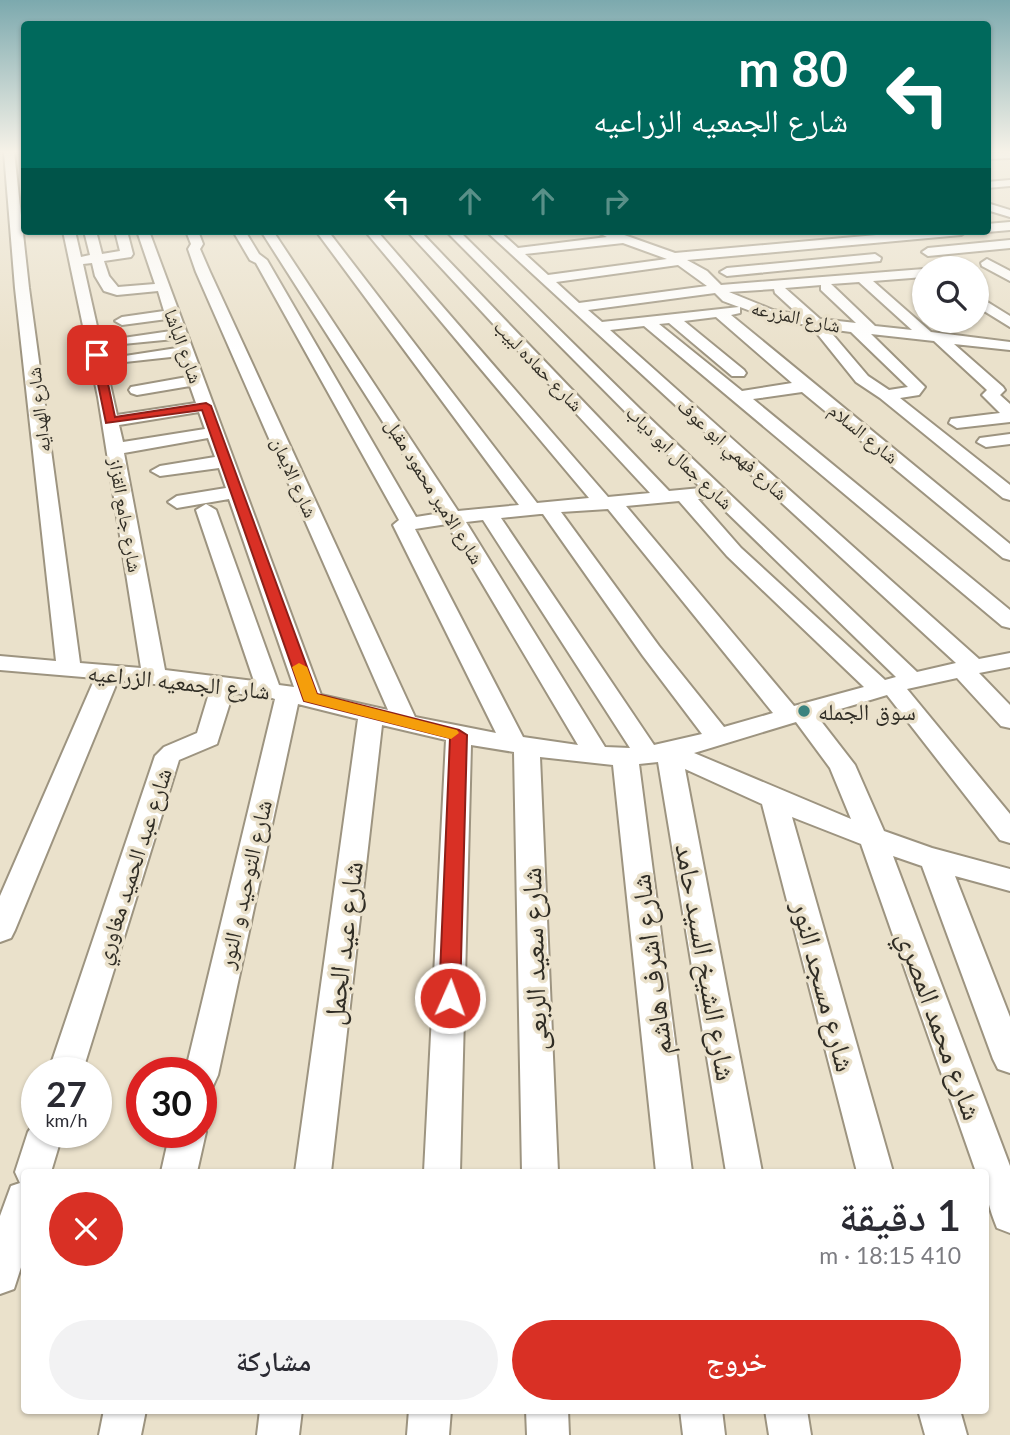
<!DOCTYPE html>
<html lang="ar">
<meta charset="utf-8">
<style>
:root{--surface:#fff;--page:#f2f2f3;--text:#2b2b33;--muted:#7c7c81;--accent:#d93025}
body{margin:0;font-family:Lato,"Noto Naskh Arabic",sans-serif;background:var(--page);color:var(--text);direction:rtl;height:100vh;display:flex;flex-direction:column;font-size:26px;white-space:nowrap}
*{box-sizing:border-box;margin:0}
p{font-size:23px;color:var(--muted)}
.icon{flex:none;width:38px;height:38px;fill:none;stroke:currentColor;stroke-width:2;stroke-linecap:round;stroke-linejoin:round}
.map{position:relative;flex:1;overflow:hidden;direction:ltr}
.sheet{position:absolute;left:21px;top:1169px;width:968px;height:245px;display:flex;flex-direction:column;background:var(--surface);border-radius:7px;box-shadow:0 2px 5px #0004;direction:rtl}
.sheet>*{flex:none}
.guide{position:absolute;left:21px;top:21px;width:970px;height:214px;border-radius:7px;box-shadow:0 2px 5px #0004;direction:rtl;background:#00695c;color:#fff;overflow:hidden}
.fabs{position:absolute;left:912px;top:256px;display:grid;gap:14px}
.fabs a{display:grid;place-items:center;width:77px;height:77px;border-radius:50%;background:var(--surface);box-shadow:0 2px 5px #0004;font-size:35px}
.speed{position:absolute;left:21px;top:1057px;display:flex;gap:14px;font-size:35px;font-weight:700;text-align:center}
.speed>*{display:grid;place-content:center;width:91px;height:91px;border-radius:50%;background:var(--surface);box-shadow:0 2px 5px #0004;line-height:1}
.speed small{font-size:18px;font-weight:400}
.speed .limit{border:10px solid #d22;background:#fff;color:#111}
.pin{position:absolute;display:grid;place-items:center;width:60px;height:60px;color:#fff;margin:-30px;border-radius:14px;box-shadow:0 4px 10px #0006}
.me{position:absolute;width:77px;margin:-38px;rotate:2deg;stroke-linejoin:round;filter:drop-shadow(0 0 5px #0008)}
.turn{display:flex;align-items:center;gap:24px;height:147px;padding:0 28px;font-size:32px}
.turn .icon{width:91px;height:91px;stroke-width:2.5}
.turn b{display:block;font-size:49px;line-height:60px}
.lanes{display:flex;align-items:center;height:66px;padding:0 28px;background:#0003;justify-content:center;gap:35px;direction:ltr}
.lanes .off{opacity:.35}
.round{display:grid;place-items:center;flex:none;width:74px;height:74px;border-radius:37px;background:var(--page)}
.head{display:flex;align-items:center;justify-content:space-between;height:119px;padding:0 28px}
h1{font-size:42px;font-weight:600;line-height:52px}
.primary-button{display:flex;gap:14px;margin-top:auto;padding:14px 28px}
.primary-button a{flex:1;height:80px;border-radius:42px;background:var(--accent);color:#fff;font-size:28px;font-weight:600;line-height:80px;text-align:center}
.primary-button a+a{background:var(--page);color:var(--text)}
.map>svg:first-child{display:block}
</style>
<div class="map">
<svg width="1010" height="1435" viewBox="0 0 1010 1435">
<rect width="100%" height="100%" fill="#eae1cb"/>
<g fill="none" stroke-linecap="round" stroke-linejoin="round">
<defs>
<path id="minor" d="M4 152H14L29 288 80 663 141 668 98 397 63 231H75L81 257 90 255 84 231H96L102 254 120 251 115 231H127L133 254 131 257 104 261 109 276 118 287 155 284 137 231H149L321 695 388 710 196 272 188 249 191 244 186 231H198L203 244 200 249 210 272 415 717 496 733 393 525 399 520 256 263 250 260 233 231H245L259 254 267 260 416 517 441 513 261 231H273L458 511 519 505 316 231H328L537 503 589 498 365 231H377L608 497 650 493 407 231H420L669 491 701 488 446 231H459L640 409 917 672 956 663 486 231H499L518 248 607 237 595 231H613L675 253 921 231H967L961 235 687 260 707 271 721 285 924 269V277L873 281 931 332 1010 342V350L954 344 1003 387 1005 390 1000 395 1010 404V422L957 428 949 423 951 419 1000 413 982 395 987 390 934 341 871 334 925 387 919 395 900 398 1010 485V500L1003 498 880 398 856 382 811 326 764 316 740 307V313L731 315 1010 544V560L1003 558 802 392 753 399 1010 610V628L1002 626 644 326 610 330 979 659 1010 653V667L979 673 1010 705V728L1001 726 957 678 907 689 1010 814V843L1000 840 887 695 817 716 855 765 884 831 932 848 1010 869V891L955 876 1010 1017V1073L998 1069 993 1059 922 866 893 856 1010 1166V1233L997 1228C989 1208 985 1194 985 1172H976L861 844 792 817 893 1172H857L762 804 685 769 762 1172H726L658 762 639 764 692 1172H656L613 765 540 757 558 1172H522L514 752 471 745 460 1172H424L446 740 382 725 331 1172H295L358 719 298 704 218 1075 213 1086 201 1090V1073H185L275 699 269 697 233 693 217 744 179 760 82 1073H48L155 756 164 747 197 733 210 690 118 680 15 930 11 938 0 942V896L95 678 0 670V656L56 661 15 288ZM623 243 667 259 548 275 525 254ZM92 263 95 276 104 291 117 295 158 291 164 311 122 317 115 321 122 325 167 319 171 331 123 338 121 341 123 344 174 339 177 348 125 356 122 359 125 362 180 356 187 377 131 387 129 390 131 393 137 395 190 386 196 403 117 415 83 264ZM678 265 707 286 579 303 556 282ZM859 282 912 330 875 326 831 284ZM821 285V290L856 323 820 319 785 288ZM774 289 775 293 799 315 773 310 729 292ZM715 293 723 301 739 307 602 322 588 310ZM716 317 792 383 742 391 659 324 669 323 732 376H744L746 373 744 370 684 321ZM828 329 851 332 908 387 889 390 868 376ZM199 412 205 429 123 442 119 425ZM208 438 215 457 160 466 151 471 160 476 219 468 226 488 177 496 168 502 177 508 229 499 294 687 279 685 216 510 206 504 196 510 254 681 165 670 124 453ZM712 498 896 677 885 680 741 548 698 499ZM679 501 727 556 864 687 794 706 626 506ZM608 509 773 713 724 727 659 646 561 512ZM540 514H543L643 656 702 734 654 745 501 518ZM483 520 630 748 605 747 466 522ZM447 524 578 745 523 737 415 529ZM796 722 830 768 851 819 694 753Z
M1010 152V158L987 159V153Z
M1010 180V186L987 188V182Z
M987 203 1010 210V217L987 210Z
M1010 222V230L987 232 985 231H987V224Z
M1010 240V248L928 256 922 252 928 248Z
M875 254 881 258 880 261 727 276 720 272 727 268Z
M987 259 1010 271V281L982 266 981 263Z
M976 295 1010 316V327L976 306Z
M1010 434V444L986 447 977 442 980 438Z
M37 1119V1132H63L51 1172H24V1258L14 1289 0 1294V1216L11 1186 20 1183 15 1172 28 1132Z
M201 1122 206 1132 197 1172H161L170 1132H201Z
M104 1410H146L141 1435H99Z
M260 1410H302L299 1435H257Z
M409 1410H451L449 1435H407Z
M526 1410H568L569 1435H527Z
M680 1410H722L725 1435H683Z
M765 1410H807L811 1435H769Z
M918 1410H960L967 1435H925Z"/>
</defs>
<use href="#minor" stroke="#9d9480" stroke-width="4"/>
<use href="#minor" fill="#fff" fill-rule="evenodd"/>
</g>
<linearGradient id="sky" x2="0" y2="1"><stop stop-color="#7ca9ae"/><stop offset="0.43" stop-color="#f6f2e8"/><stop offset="1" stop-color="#f6f2e8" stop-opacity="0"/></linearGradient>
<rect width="1010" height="353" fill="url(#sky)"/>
<path fill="#d93025" stroke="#8d1f18" stroke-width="2" d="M97 352 102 355 115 417 206 403 211 406 317 694 459 730 467 735 460 998 457 1004 450 1006 442 1004 439 998 450 738 304 701 202 410 106 423 92 355Z"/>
<path fill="#f59e0b" d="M299 663 307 667 317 694 457 730 459 733 451 739 304 701 292 667Z"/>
<circle fill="#3b837f" stroke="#eae1cb" stroke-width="2.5" cx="804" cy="711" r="7"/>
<g text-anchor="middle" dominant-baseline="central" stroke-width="7" stroke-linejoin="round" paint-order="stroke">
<g font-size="19" fill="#302d25" stroke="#eae1cb">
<text transform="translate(796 316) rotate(12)">شارع المزرعه</text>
<text transform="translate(184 346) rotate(70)">شارع الباشا</text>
<text transform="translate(539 365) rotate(46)">شارع حماده لبيب</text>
<text transform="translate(38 410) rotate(-97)">شارع الهدايه</text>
<text transform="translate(864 433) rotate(39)">شارع السلام</text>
<text transform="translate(733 449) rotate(42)">شارع فهمي ابو عوف</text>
<text transform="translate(680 457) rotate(44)">شارع جمال ابو دياب</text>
<text transform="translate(295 477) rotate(66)">شارع الايمان</text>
<text transform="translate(435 491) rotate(58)">شارع الامير محمود مقبل</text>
<text transform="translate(126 515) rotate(80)">شارع جامع القزاز</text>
</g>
<g font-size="23" fill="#302d25" stroke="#eae1cb">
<text transform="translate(179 681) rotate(6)">شارع الجمعيه الزراعيه</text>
<text transform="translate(132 866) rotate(-72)">شارع عبد الحميد مغاوري</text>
<text transform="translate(244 884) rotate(-77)">شارع التوحيد و النور</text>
</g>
<g font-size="23" fill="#302d25" stroke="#eae1cb" text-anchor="start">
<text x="818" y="711">سوق الجمله</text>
</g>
<g font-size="28" fill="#302d25" stroke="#eae1cb">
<text transform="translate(342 943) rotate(-83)">شارع عيد الجمل</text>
<text transform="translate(533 959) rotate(-92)">شارع سعيد الربعى</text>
<text transform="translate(707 962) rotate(80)">شارع الشيخ السيد حامد</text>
<text transform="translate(650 965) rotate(-97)">شارع اشرف هاشم</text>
<text transform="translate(825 986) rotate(75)">شارع مسجد النور</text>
<text transform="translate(941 1025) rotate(70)">شارع محمد المصري</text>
</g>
</g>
</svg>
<div class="fabs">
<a><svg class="icon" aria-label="search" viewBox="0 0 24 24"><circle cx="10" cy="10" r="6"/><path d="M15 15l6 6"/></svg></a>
</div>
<div class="speed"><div>27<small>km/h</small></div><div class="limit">30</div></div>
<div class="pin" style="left:97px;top:355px;background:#d93025"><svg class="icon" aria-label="arrive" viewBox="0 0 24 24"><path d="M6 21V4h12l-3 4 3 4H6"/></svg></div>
<svg class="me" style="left:450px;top:998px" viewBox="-20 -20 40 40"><circle r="17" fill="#d93025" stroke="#fff" stroke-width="3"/><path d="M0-11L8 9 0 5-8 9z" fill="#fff"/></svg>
<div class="guide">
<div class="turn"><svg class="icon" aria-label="left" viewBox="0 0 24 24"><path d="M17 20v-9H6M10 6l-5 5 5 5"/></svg><div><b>80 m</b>شارع الجمعيه الزراعيه</div></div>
<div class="lanes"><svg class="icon" aria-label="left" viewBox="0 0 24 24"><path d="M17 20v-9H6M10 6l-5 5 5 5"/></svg><svg class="icon off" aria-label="ahead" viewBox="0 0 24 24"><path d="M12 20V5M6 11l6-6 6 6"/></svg><svg class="icon off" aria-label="ahead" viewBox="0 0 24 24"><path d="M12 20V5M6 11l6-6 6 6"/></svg><svg class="icon off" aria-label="right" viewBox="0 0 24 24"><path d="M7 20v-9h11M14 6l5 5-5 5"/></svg></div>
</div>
<section class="sheet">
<div class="head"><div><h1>1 دقيقة</h1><p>410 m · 18:15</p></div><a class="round" style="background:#d93025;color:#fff"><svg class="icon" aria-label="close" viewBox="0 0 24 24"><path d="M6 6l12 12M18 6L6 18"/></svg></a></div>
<div class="primary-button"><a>خروج</a><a>مشاركة</a></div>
</section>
</div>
